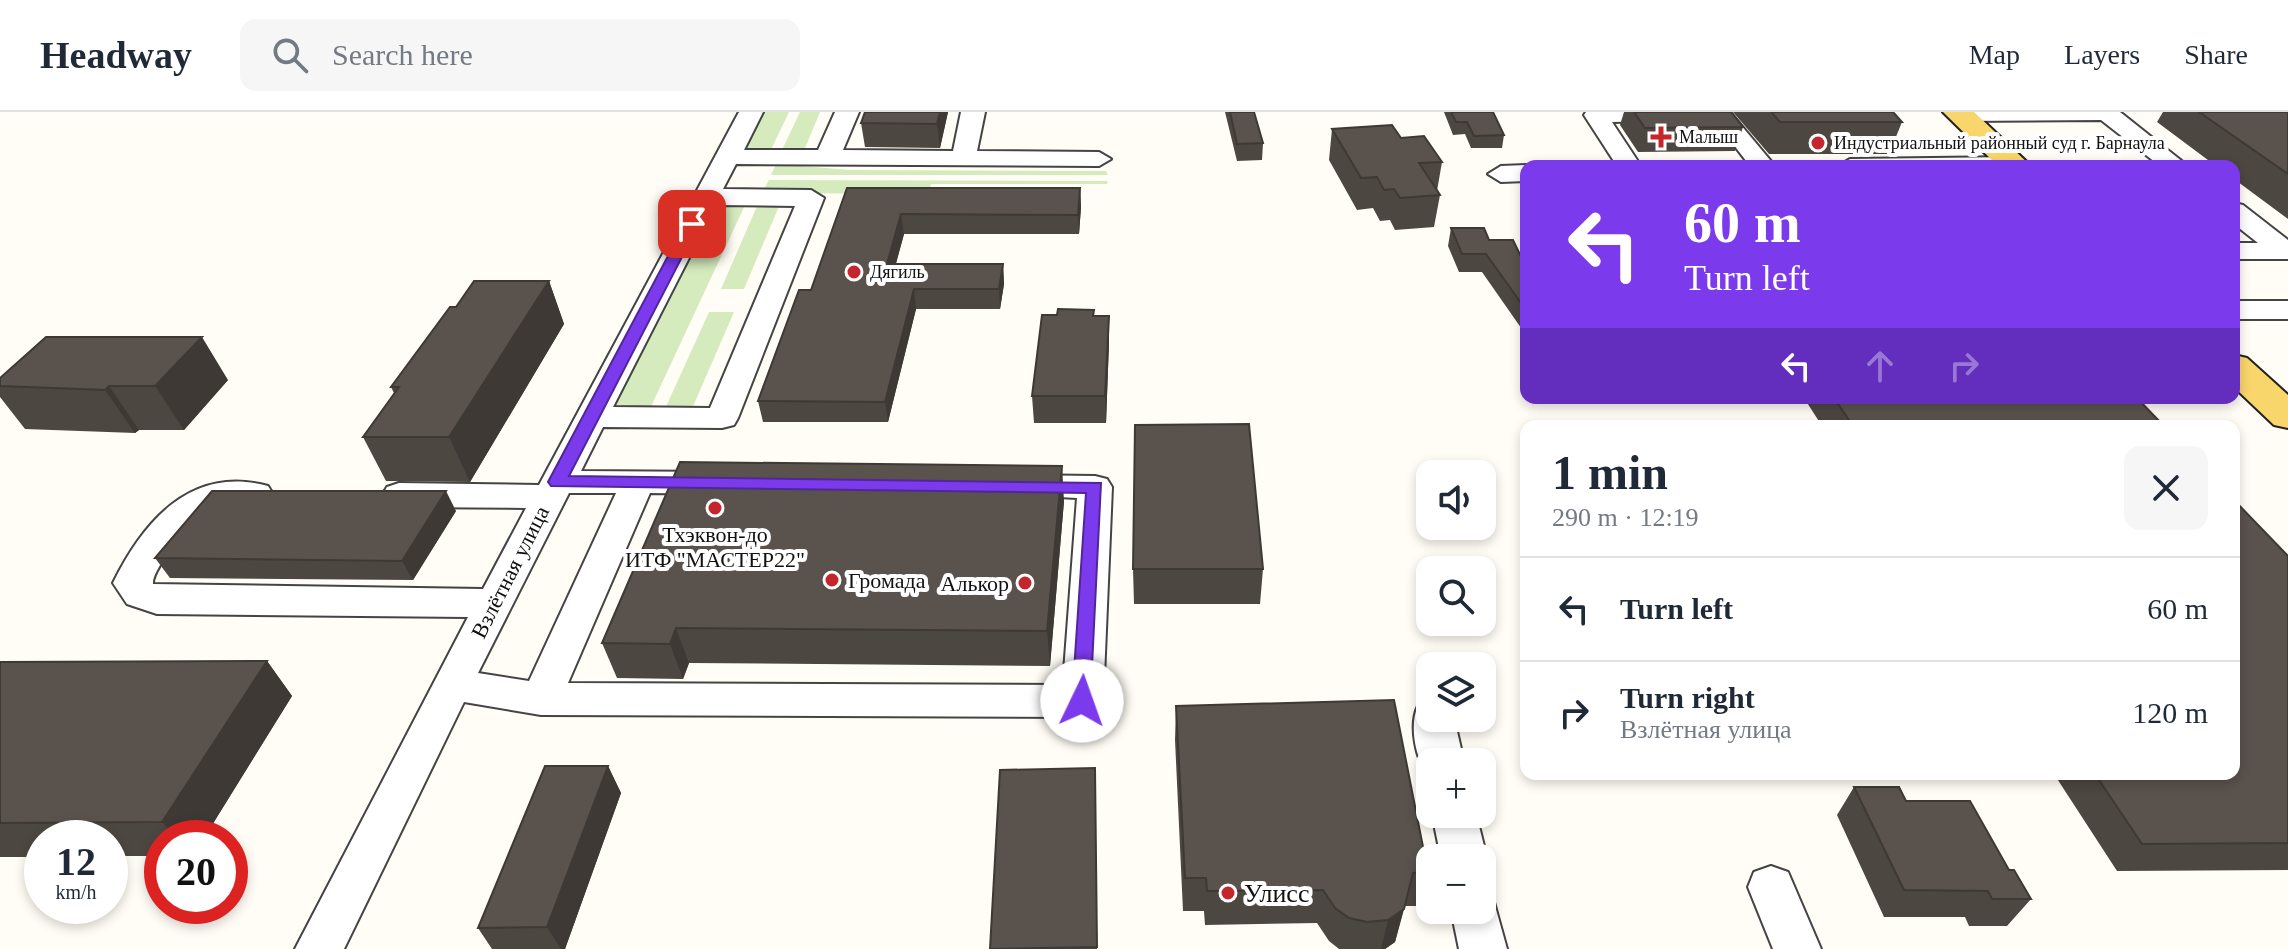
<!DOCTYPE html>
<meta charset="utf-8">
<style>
:root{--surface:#fff;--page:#f6f6f7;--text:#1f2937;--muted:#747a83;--line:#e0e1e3}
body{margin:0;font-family:Georgia,serif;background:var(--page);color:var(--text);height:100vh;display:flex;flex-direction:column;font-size:30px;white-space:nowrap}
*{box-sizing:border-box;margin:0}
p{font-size:26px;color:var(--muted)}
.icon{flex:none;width:44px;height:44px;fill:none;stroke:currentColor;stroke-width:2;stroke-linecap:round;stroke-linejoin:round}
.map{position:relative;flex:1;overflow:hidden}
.panel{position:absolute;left:1520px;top:308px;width:720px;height:360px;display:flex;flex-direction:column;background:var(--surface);border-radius:16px;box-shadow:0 4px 12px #0003}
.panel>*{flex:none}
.hud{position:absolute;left:1520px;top:48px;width:720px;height:244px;border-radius:16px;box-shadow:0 4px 12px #0003;background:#7c3aed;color:#fff;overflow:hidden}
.fabs{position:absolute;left:1416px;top:348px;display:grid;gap:16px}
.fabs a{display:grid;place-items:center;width:80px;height:80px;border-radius:16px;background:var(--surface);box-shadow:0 4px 12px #0003;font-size:40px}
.speed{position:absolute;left:24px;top:708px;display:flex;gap:16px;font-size:40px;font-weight:700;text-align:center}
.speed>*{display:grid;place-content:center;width:104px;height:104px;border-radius:50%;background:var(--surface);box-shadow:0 4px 12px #0003;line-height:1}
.speed small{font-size:20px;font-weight:400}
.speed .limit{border:12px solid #d22;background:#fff;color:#111}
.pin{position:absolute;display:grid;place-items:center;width:68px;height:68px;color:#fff;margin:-34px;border-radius:16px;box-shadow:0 4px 12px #0006}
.me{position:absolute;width:88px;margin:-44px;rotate:3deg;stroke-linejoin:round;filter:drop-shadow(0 0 6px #0008)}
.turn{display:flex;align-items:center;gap:28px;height:168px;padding:0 32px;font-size:36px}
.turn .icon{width:104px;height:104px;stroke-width:2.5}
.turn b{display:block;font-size:56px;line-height:68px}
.lanes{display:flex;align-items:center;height:76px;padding:0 32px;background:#0003;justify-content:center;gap:40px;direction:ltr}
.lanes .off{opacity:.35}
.round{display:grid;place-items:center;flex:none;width:84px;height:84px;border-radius:16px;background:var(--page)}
.summary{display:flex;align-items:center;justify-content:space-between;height:136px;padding:0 32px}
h1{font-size:48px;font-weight:700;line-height:60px}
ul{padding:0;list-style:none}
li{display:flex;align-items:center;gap:24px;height:104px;padding:0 32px;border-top:2px solid var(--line)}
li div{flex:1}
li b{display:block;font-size:30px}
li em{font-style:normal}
header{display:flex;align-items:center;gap:48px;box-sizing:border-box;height:112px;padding:0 40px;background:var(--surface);border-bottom:2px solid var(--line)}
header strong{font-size:38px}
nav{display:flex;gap:44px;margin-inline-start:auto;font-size:28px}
.search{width:560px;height:72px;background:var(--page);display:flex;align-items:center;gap:20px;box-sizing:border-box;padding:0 28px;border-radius:16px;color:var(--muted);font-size:30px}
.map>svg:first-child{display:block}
</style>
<header>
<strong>Headway</strong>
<div class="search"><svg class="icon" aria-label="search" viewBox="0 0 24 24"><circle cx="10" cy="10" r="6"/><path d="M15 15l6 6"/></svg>Search here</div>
<nav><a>Map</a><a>Layers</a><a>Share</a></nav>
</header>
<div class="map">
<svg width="2288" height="837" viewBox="0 0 2288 837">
<rect width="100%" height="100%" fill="#fffdf5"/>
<path fill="#d5ebbd" d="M759 0H789L770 40 741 36Z
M800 0H820L803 41 781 40Z
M776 52 850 58 1106 59 1108 63H771Z
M769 68 1108 69 1107 72H931L928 82 762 81Z
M746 91 648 301 615 296 611 290 714 96Z
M758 92H780L744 177H721Z
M709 200H734L691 299H664Z"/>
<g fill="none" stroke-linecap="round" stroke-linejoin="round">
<defs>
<path id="minor" d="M739 0H763L744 38H818L835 0H859L843 38 953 39 961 0H985L977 39 1099 40 1111 47 1099 54 736 52 723 77 811 78 824 86 738 306 734 313 722 316 603 315 581 359 720 360 732 363 737 371 732 379 720 382 650 381 568 571 1063 573 1077 386 1003 382 998 374 1003 366 1015 363 1095 364 1107 367 1112 375 1103 589 1097 600 1082 605 541 603 464 590 344 837H295L468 505 157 502 127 492 113 471C144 408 192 353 268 374L273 382 268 390C252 395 235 389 219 393 200 398 151 456 153 472L483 477 526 396 399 395 387 391 382 383 387 375 399 371 539 373ZM716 93 795 94 710 296 613 295ZM569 381H616L529 569 478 561Z
M1586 0H1730L1775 54H1750L1717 11 1709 8 1612 10 1641 54H1617L1584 3Z
M1949 0H2120L2188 54H2160L2101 8 1959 9 1951 7Z
M2013 45 2022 47 2024 54H1838L1850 47Z
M1526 53V69L1501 70 1488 62 1501 54Z
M2234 91 2243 93 2288 128V147H2234V131H2258L2234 112Z
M2234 189H2288V207H2234Z
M1430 591V606H1454L1464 650H1430V663C1415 650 1409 612 1418 594Z
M1432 702H1476L1487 746 1482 756V746H1441Z
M1771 754 1788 760 1821 837H1773L1748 775 1754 760Z
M1482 779 1492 783 1507 837H1459L1451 798H1482Z"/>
<path id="major" d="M1943 0H1974L2031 54H1998Z
M2234 243 2247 246 2288 283V316L2274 313 2234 275Z"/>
</defs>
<use href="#minor" stroke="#444" stroke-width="4"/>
<use href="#major" stroke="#222" stroke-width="4"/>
<use href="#minor" fill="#fff" fill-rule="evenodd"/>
<use href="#major" fill="#f9d66b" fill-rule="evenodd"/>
</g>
<path fill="#4d4742" d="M865 0H948L940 36 865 35 861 11Z
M1225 0H1254L1263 31 1262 48 1237 49Z
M1444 0H1493L1504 23 1502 36H1471L1465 22 1453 23Z
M1624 0H1731L1743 15 1735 39 1638 40 1620 13Z
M1733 0H1893L1902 10 1889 42H1769Z
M2163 0H2288V107L2234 67V54H2216L2157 10Z
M1332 17 1401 26 1442 50 1437 79 1440 83 1434 115 1395 118 1390 108 1380 109 1373 96 1357 98 1329 48Z
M847 76H1080L1081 95 1079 122H904L896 152H1003L1004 172 1000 197H916L888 310H763L758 289 811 178Z
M1451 116 1489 128 1526 155V223L1482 160H1459L1448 134Z
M549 169 564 212 470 370 386 369 363 325 394 281 391 275 456 195Z
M1094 204 1109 230 1106 311H1034L1032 284Z
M0 266 228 268 184 318H139L135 321 25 317 0 285Z
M1804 286H2137L2164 314H1822Z
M1064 389 1050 554 689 551 683 567 617 566 602 531Z
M456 399 413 468 170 466 155 446Z
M2288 444V758L2117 759 2054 662H2234Z
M1133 457H1263L1260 492H1134Z
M267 549 292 584 204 726H162V744H110V726H42V745H0V550Z
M1176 594 1428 760 1419 794H1405L1395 830 1385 837H1339L1329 829 1317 811 1205 813 1204 799H1183L1175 628Z
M608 654 621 681 565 837H492L478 816Z
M1095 656 1097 837H990Z
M1854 675 1906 689 2009 758 2031 787 2007 814H1969L1965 805H1884L1837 703Z"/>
<path fill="#3f3936" d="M940 0H948L940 36 937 12Z
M1080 76 1081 95 1079 122 1078 103Z
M901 102 904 122 890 172 887 152Z
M1003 152 1004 172 1000 197 999 177Z
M549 169 564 212 470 370 449 325Z
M914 177 916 197 888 310 885 290Z
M1109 204V230L1106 311 1105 284Z
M202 225 228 268 184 318 155 274Z
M109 274 139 318 135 321 105 278Z
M1062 354 1064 389 1050 554 1047 519Z
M446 379 456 399 413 468 402 449Z
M676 516 689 551 683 567 670 532Z
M267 549 292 584 204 726H176L162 710Z
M608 654 621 681 565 837H561L547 815Z
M1413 761 1395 830 1385 837H1381L1388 808Z"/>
<path fill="#5a524d" stroke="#3f3936" stroke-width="2" d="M865 0H940L937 12 861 11Z
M1230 0H1254L1263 31 1237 32Z
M1451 0H1493L1504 23 1474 24 1467 10H1456Z
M1634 0H1731L1743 15 1645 16Z
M1771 0H1893L1902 10H1780Z
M2199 0H2288V62Z
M1392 13 1401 26 1424 24 1442 50 1419 51 1440 83 1400 86 1394 77 1384 78 1377 65 1361 66 1332 17Z
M847 76H1080L1078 103 901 102 887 152H1003L999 177H914L885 290 758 289 799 178H811Z
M1451 116H1484L1489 128H1513L1526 155V198L1486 142H1462Z
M474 169H549L449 325H363L399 275H391L450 195H456Z
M1058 197 1094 198 1093 204H1109L1105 284H1032L1042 203H1057Z
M46 225H202L155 274H109L105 278 0 274V266Z
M1834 286H2137L2164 314H1853Z
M1249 312 1263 457H1133L1135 313Z
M680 350 1062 354 1047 519 676 516 670 532 602 531Z
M212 379H446L402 449 155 446Z
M2234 388 2288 444V731L2142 732 2095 662H2234Z
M267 549 162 710 0 711V550Z
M1394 588 1428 760 1413 761 1404 797 1388 808 1367 810 1349 806 1335 796 1323 778 1207 779 1206 766H1185L1176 594Z
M545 654H608L547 815 478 816Z
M1095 656 1097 835 990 837 1000 658Z
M1854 675H1899L1906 689H1970L2009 758H2014L2031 787H1992L1988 779 1904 778Z"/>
<path fill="#7c3aed" stroke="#51269a" stroke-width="2" d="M692 108 699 112 569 364 1101 371 1090 595H1075L1072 589 1086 381 551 374 548 370 685 112Z"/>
<g fill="#c4262e" stroke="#fff" stroke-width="3">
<path d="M1657 13h8v8h8v8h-8v8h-8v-8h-8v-8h8z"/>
<circle cx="1818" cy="31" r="8"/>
<circle cx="854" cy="160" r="8"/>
<circle cx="715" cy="396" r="8"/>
<circle cx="832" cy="468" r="8"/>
<circle cx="1025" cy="471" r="8"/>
<circle cx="1228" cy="781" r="8"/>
</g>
<g text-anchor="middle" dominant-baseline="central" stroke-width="8" stroke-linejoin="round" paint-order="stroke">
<g font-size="18" fill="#111" stroke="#fff" text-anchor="start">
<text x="1679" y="25">Малыш</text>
<text x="1834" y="31">Индустриальный районный суд г. Барнаула</text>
<text x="870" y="160">Дягиль</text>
</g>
<g font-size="22" fill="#111" stroke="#fff">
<text x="715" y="422">Тхэквон-до<tspan x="715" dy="25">ИТФ "МАСТЕР22"</tspan></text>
<text x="848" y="468" text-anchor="start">Громада</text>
<text x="1009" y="471" text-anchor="end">Алькор</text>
</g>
<g font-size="22" fill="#111" stroke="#fff">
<text transform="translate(510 460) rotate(-63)">Взлётная улица</text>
</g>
<g font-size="26" fill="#111" stroke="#fff" text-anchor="start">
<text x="1244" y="781">Улисс</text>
</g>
</g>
</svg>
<div class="fabs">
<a><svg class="icon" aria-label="sound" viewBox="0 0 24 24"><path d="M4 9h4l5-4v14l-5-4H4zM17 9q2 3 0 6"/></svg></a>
<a><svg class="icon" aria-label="search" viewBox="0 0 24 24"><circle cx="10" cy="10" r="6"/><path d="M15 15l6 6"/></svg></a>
<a><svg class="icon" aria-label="layers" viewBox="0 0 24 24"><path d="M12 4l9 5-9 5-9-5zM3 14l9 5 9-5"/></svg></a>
<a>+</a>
<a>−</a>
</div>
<div class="speed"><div>12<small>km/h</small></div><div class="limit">20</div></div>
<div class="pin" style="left:692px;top:112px;background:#d93025"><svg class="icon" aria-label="arrive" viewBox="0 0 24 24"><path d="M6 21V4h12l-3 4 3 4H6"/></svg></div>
<svg class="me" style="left:1082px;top:589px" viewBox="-20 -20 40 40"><circle r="19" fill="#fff"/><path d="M0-13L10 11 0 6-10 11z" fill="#7c3aed"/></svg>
<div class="hud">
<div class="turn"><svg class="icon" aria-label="left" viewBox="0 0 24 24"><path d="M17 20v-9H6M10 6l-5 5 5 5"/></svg><div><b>60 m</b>Turn left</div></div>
<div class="lanes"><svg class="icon" aria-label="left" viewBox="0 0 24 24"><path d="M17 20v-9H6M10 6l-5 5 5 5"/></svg><svg class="icon off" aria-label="ahead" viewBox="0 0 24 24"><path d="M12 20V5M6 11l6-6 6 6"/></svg><svg class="icon off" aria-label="right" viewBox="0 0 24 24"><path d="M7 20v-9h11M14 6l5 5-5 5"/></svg></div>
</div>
<section class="panel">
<div class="summary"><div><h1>1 min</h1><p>290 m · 12:19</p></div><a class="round"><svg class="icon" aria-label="close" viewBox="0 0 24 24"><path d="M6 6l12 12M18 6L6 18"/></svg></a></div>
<ul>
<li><svg class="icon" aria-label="left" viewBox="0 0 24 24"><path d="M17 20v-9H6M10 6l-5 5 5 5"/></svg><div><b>Turn left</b></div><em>60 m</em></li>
<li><svg class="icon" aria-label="right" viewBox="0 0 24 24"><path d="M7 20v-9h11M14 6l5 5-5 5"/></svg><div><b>Turn right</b><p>Взлётная улица</p></div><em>120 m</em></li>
</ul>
</section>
</div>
